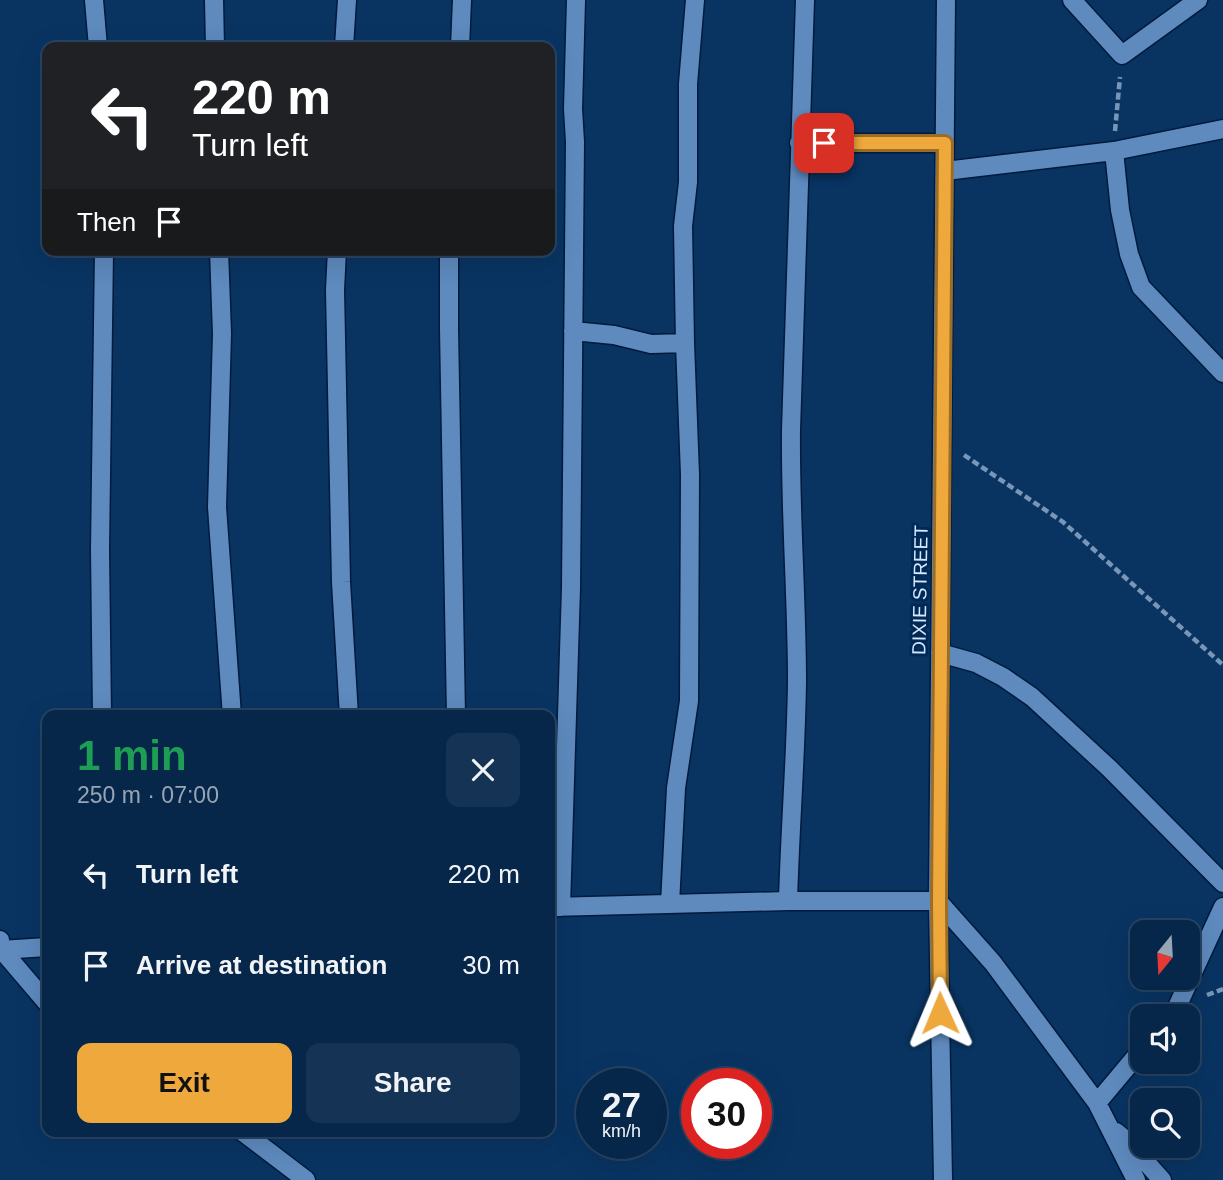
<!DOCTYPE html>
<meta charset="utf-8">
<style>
:root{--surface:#07274a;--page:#153354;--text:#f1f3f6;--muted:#98a5b5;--line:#284462;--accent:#eea83c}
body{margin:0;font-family:Arial,sans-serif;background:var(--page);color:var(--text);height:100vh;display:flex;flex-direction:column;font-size:26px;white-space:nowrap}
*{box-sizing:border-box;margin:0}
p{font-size:23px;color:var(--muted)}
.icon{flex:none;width:38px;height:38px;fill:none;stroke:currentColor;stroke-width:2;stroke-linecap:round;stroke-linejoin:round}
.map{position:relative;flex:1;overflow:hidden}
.details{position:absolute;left:42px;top:710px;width:513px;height:427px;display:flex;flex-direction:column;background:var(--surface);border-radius:14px;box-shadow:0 7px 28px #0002,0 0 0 2px var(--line)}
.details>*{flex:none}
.top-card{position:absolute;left:42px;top:42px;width:513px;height:214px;border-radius:14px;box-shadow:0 7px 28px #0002,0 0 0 2px var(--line);background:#202124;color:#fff;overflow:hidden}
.needle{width:46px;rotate:198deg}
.buttons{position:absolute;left:1130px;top:920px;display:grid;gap:14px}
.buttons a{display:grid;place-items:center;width:70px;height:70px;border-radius:14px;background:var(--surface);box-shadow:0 7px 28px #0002,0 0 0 2px var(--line);font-size:35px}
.speed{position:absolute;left:576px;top:1068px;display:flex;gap:14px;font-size:35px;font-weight:700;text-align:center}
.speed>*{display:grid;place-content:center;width:91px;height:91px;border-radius:50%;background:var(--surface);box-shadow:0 7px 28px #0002,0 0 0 2px var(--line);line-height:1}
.speed small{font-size:18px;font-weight:400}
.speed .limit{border:10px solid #d22;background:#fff;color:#111}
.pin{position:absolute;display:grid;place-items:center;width:60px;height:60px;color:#fff;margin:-30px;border-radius:14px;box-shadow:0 4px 10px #0006}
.me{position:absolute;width:77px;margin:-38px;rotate:359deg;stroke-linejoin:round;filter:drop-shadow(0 0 5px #0008)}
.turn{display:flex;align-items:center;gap:24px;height:147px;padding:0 35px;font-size:32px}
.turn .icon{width:91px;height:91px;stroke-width:2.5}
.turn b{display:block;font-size:49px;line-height:60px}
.then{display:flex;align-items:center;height:66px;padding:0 35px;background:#0003;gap:14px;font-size:26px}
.round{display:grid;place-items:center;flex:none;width:74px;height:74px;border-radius:14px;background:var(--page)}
.headline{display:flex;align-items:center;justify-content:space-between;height:119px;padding:0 35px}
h1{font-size:42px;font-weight:600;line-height:52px;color:#1e9e55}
.primary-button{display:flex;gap:14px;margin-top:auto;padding:14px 35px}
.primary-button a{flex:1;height:80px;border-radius:14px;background:var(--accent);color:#111;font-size:28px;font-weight:600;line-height:80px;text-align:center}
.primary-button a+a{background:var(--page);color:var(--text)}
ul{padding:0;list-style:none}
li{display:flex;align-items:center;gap:21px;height:91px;padding:0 35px}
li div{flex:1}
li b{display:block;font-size:26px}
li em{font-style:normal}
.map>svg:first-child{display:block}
</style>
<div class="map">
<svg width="1223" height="1180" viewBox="0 0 1223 1180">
<rect width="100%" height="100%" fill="#093462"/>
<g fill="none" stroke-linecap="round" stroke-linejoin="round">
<defs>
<path id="minor" d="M94 0 98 47
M214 0 215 47
M1072 0 1122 55 1198 0
M344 47 347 0
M460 47 462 0
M799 143H945
M1114 151 1120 210 1129 254 1141 287 1223 373
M945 171 1114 151 1223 129
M219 250 222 334 217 507 232 716
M337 250 335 290 341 582 349 716
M449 250V329L456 716
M573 331 614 335 651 344 685 343
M940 653 976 663 1003 677 1032 697 1109 768 1223 883
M102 716 100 550 104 250
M788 901C790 828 796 755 797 682 797 598 790 514 791 430L805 0
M670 904 676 788 689 701 690 475 685 343 683 226 688 182V84L695 0
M551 907 788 901H938L993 963 1097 1103 1136 1180
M561 907 571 588 575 142 573 109 576 0
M0 940 1 949 47 1003
M0 950 47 947
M1168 1017 1177 1007 1223 907
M1097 1103 1143 1048
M243 1132 306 1180
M1116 1132 1128 1142 1162 1180
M943 1180 938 901 946 0"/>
</defs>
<use href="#minor" stroke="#001b3d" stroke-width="21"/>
<path stroke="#7896b7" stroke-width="4.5" stroke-dasharray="7 3.5" stroke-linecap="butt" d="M1115 131 1120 77
M964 455 1063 522 1223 665
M1207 995 1223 989"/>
<use href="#minor" stroke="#5e8abe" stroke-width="18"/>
</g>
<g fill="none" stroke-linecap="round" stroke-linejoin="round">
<defs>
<path id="route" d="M824 143H945L939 901 940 1013"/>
</defs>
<use href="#route" stroke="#9b6d27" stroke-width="18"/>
<use href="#route" stroke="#eea83c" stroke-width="12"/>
</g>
<g text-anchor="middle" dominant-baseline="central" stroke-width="6" stroke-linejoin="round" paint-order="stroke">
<g font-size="19" fill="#d4e7fe" stroke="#002956">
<text transform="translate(920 590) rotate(-89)">DIXIE STREET</text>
</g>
</g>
</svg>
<div class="buttons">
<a><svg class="needle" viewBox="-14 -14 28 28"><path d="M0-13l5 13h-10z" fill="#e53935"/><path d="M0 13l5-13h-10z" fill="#98a5b5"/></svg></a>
<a><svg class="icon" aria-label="sound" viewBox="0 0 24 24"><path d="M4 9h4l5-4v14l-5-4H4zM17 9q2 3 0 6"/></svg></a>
<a><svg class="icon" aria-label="search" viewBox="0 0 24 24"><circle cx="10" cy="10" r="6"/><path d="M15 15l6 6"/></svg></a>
</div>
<div class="speed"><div>27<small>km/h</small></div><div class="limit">30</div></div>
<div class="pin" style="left:824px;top:143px;background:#d93025"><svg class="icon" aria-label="arrive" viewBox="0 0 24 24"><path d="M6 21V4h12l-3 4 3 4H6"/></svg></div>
<svg class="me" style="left:940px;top:1013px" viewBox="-20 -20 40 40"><path d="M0-17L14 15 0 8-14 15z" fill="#eea83c" stroke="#fff" stroke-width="4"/></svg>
<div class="top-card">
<div class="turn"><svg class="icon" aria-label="left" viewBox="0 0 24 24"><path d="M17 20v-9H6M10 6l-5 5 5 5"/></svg><div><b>220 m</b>Turn left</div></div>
<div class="then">Then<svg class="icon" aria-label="arrive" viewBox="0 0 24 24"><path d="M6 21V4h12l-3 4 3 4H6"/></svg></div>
</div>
<section class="details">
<div class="headline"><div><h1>1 min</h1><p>250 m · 07:00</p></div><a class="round"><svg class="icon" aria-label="close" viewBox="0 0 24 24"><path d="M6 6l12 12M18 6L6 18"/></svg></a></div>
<ul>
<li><svg class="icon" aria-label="left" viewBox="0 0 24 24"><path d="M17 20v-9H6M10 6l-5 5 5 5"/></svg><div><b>Turn left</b></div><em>220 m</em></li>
<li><svg class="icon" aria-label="arrive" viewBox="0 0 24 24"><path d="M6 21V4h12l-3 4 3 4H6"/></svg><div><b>Arrive at destination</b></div><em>30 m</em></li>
</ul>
<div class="primary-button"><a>Exit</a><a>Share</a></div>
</section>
</div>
